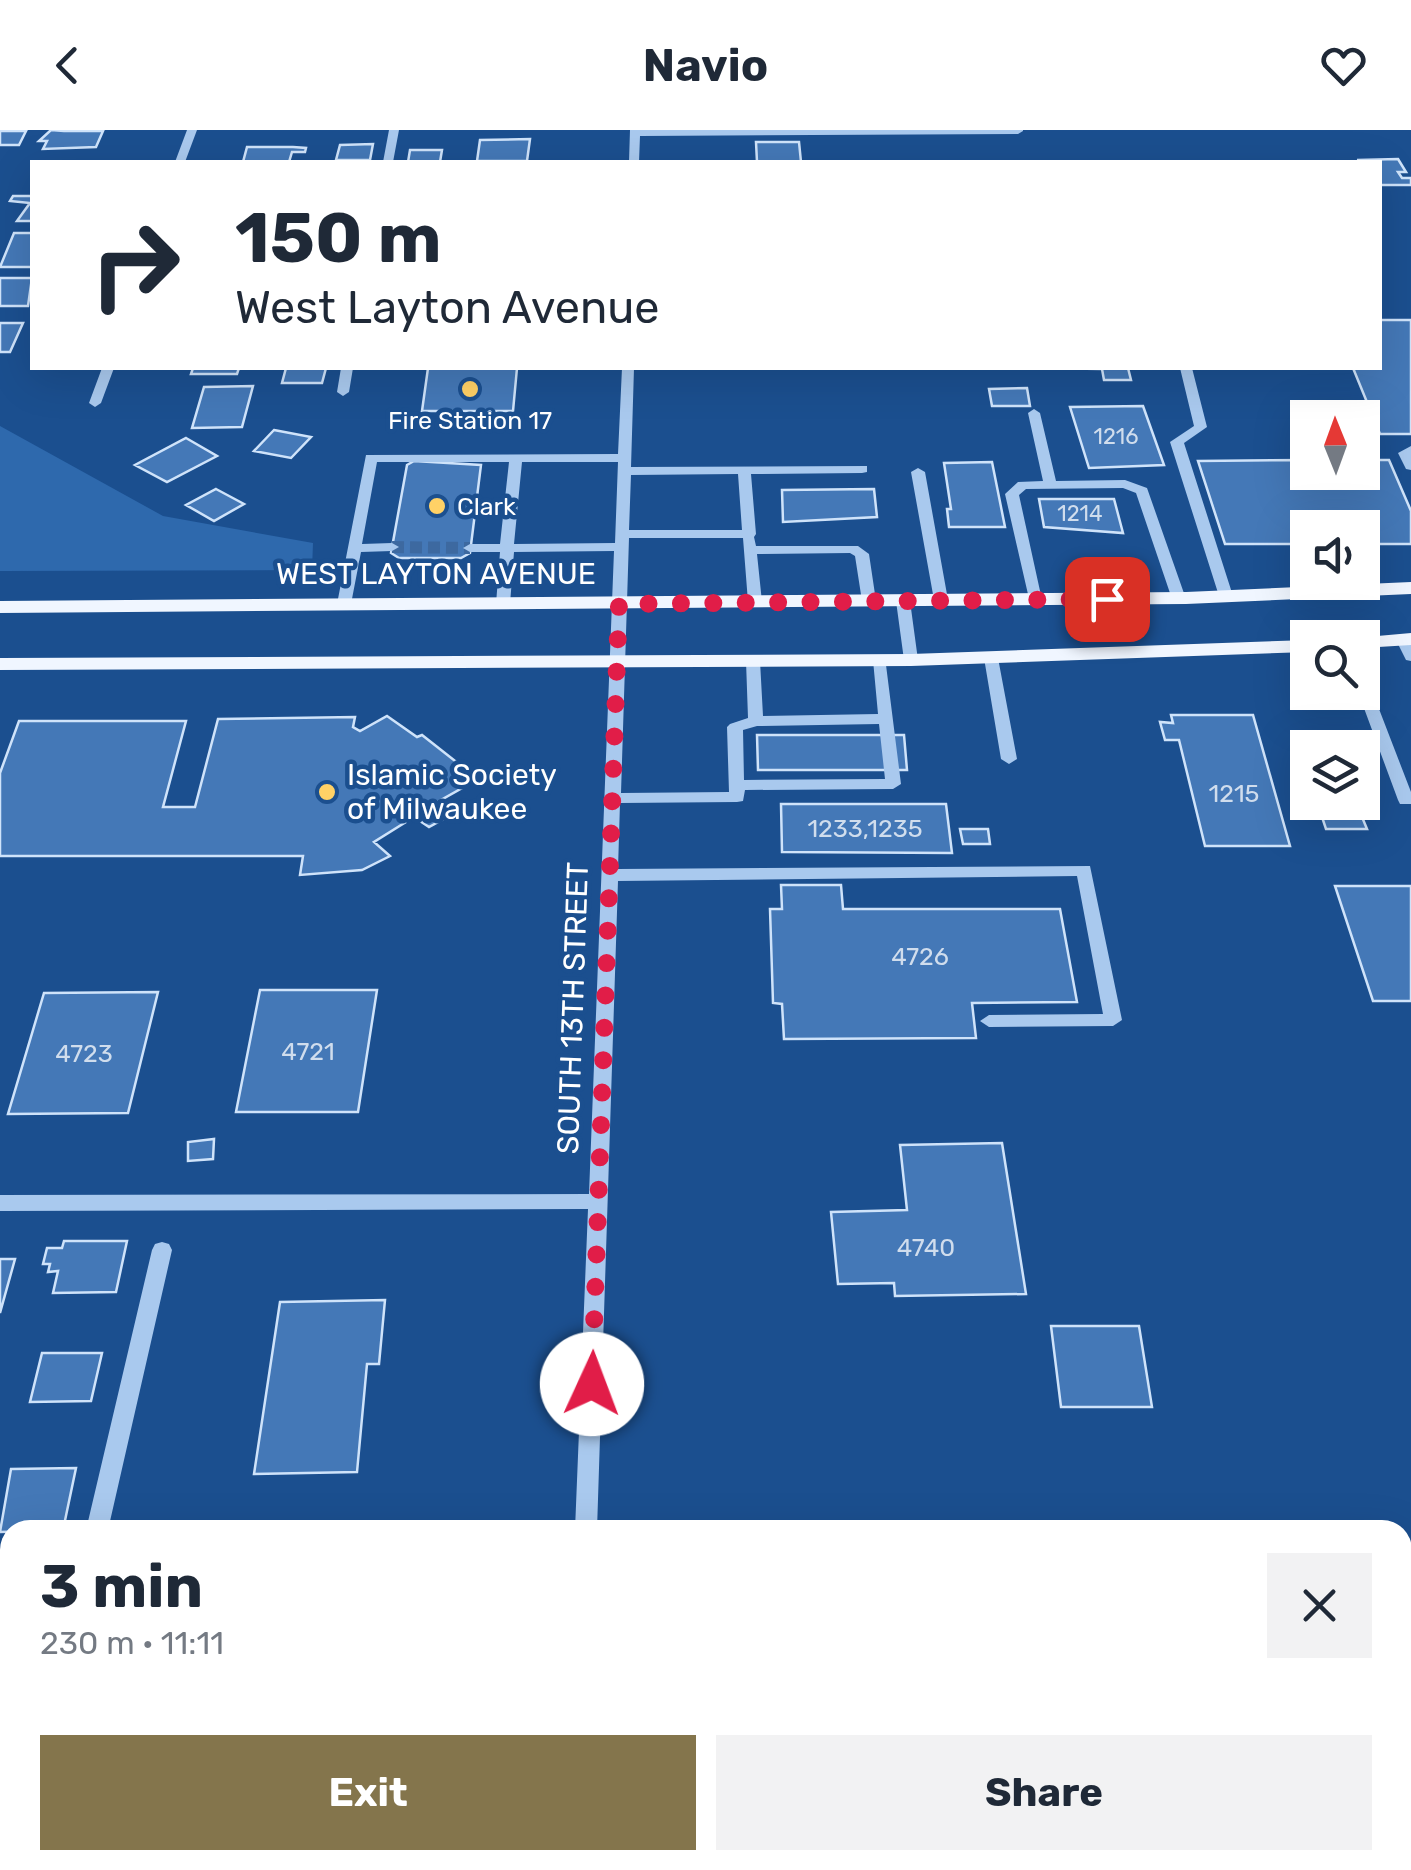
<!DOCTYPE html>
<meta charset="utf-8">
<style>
:root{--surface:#fff;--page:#f2f2f3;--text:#1f2937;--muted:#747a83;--accent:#84754c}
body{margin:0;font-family:Rubik,sans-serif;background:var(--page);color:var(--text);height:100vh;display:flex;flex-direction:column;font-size:38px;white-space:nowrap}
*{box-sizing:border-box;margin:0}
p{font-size:32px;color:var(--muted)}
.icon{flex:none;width:55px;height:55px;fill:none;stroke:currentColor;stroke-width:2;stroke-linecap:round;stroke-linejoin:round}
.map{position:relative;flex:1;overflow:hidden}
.sheet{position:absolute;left:0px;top:1390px;width:1412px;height:350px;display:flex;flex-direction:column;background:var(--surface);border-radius:30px 30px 0 0;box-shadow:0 10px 40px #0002}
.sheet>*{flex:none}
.hud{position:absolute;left:30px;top:30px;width:1352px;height:210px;border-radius:0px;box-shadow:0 10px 40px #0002;background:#fff;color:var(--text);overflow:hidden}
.needle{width:65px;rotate:359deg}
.fabs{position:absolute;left:1290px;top:270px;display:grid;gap:20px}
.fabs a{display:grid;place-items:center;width:90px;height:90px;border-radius:0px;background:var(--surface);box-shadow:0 10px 40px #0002;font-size:50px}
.pin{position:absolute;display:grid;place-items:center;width:85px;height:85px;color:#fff;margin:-42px;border-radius:20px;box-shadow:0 5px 15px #0006}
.me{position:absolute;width:110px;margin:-55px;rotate:2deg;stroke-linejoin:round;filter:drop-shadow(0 0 8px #0008)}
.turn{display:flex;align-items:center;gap:35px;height:210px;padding:0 40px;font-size:45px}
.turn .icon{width:130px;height:130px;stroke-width:2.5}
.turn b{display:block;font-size:70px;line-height:85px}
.round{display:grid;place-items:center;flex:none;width:105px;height:105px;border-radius:0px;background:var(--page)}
.head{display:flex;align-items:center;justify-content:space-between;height:170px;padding:0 40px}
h1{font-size:60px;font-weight:700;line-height:75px}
.button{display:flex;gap:20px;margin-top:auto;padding:20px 40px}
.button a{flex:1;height:115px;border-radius:0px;background:var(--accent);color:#fff;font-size:40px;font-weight:700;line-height:115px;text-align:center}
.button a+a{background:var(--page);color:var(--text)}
header{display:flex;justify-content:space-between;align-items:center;height:130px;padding:0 40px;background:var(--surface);font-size:45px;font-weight:700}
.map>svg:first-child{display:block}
</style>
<header><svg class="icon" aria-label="back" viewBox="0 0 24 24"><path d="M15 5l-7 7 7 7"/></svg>Navio<svg class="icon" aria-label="heart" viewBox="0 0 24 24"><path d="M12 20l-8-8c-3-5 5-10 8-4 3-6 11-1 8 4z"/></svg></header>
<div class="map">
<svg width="1411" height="1740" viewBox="0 0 1411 1740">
<rect width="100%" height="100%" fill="#1b4f8f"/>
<path fill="#2e69ad" d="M0 296 163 386 313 413 312 440 0 441Z"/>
<path fill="#4478b7" stroke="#cfe3fa" stroke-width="2.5" d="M51 0 64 1H103L96 17 43 19 47 11H39Z
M0 1H26L19 15H0Z
M530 9 527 31H477L480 10Z
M756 12H799L801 32H757Z
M373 14 370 30H336L340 15Z
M247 17H293L306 18 305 22H292L289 32H243Z
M410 20H442L440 32H408Z
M1398 29 1406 42H1398L1402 48H1411V55H1380V32L1357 30Z
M13 66H32V91H17L30 73 10 71Z
M14 103H32V137H0Z
M0 148H32L28 176H0Z
M1380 190H1411V304H1380L1353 238H1380Z
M0 193H23L10 222H0Z
M193 238H239L237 244H191Z
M286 238H326L322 253H282Z
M428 238H517L513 281H422Z
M1128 238 1131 250H1104L1102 239 1037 238Z
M253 256 242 297 192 298 204 257Z
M1027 258 1030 276H992L989 259Z
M1143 276 1164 335 1089 338 1070 277Z
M274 300 311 307 291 328 254 321Z
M186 308 217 326 167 352 135 335Z
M1308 330V342H1362V330H1389L1411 381V414H1362V398H1308V414H1225L1198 331Z
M414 331 481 335 470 423 461 428H399L391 423 407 335Z
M992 332 1005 397H949L947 379H951L944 333Z
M216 359 244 374 214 391 186 375Z
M874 359 877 387 783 392 782 360Z
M1039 369H1114L1123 403 1044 397Z
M1171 585H1253L1290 716H1205L1179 610H1165L1160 592 1173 593Z
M387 586 417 607 422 605 478 649 434 674 449 686 429 697 414 687 374 712 390 726 362 740 300 745 303 726H0V643L19 591H186L163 677H195L218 589 355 587 353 597 360 601Z
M1292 603H1349L1354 618H1308V663Z
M757 605H904L907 640H758Z
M1362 632 1374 666H1363L1370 687H1362L1367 699H1326L1317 672H1362Z
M781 674H946L952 723 782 722Z
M960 699H988L990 714H963Z
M781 755H841L843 779H1060L1077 872 972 873 976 908 784 909 782 874 773 873 770 779H782Z
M1335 756H1411V871H1373Z
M260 860H377L358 982H236Z
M158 862 128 983 8 984 44 863Z
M214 1009 213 1029 188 1031V1012Z
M1002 1013 1026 1164 895 1166 894 1153 838 1154 831 1082 907 1080 900 1015Z
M64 1111H127L116 1162 53 1163 58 1141 48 1142 50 1134H43L47 1118H62Z
M0 1129H15L0 1183Z
M385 1170 379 1234H367L357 1342 254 1344 280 1172Z
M1051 1196H1139L1152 1277H1061Z
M42 1223H102L91 1271 30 1272Z
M76 1338 63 1400 0 1402 11 1339Z
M0 1465H10V1544L0 1545Z
M0 1612H10L0 1668Z"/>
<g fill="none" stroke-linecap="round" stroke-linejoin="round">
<path stroke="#3d69a0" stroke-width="12" stroke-dasharray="12 6" stroke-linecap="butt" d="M392 417 470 418"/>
<path fill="#a9c9ee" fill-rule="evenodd" d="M187 0H197L185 32H175Z
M389 0H399L393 32H383Z
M630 0H1023V1L1018 4 640 6 639 32H629Z
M102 238H114L101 273 95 277 89 273Z
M341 238H353L349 262 343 266 337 262Z
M622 238H634L631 337 867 336V342L862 343 751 344 756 404 754 407 756 416H858L869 424 876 471 869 475 862 471 855 426 850 423 757 424 762 472 755 476 748 472 743 408H629L621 663 729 662 727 597 730 594 748 588 746 531 753 527 760 531 763 586 878 584 873 530 875 527H885L901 654 893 659 745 660 743 671 737 672 620 673 618 739 1090 736 1122 890 1113 896 989 897 980 891 989 885 1103 884 1077 746 618 751 597 1400H575L588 1079 0 1081V1065L589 1064 614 421 514 422 510 474 503 478 498 477 496 474 500 422H470L463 418 470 414H500L509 332H377L362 414 392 413 399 417 392 421 361 422 351 474 344 478 337 474 366 325 618 324ZM522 332H618L615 413 514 414ZM738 344 742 400H629L631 345ZM879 594 885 649 744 650 743 600 757 596Z
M1180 238H1192L1207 297 1184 313 1233 466 1226 470 1219 466 1170 312 1194 296Z
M1034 279 1040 283 1056 351 1125 350 1147 358 1186 469 1184 472H1174L1172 469 1136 363 1123 358 1026 359 1019 365 1042 470 1035 474 1030 473 1005 364 1018 352 1043 351 1028 283Z
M1411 316V340L1406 339 1398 323Z
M918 338 925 342 948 470 941 474 934 470 911 342Z
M903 467 910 471 918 530 911 534 904 530 896 471Z
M1403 506 1411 511V531L1406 530 1396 510Z
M991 524 998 528 1017 629 1009 634 1001 629 984 528Z
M1362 549 1369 553 1411 662V674H1400L1398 670 1358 562H1362Z
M162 1112 169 1114 172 1120 108 1400H86L152 1120 155 1114Z
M10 1725V1730H32L30 1740H6Z
M562 1730H586L585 1740H561Z"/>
<path fill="#f0f6ff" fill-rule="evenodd" d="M1411 452V464L1186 474 0 483V471L1186 462Z
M1411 503V515L1362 518V508H1355Z
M1308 510V522L911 536 0 540V528L911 524Z"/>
</g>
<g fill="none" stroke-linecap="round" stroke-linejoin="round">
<path stroke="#e11d48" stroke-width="18" stroke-dasharray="0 32.4" d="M592 1254 619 474 1107 469"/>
</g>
<g fill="#ffd166" stroke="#1b4f8f" stroke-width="4">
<circle cx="470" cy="259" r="10"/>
<circle cx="437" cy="376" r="10"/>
<circle cx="327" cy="662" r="10"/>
</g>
<g text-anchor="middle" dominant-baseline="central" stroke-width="9" stroke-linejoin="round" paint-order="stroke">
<g font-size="22" fill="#d0dded">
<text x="1116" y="306">1216</text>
<text x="1080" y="383">1214</text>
</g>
<g font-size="25" fill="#fff" stroke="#1b4f8f">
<text x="470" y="290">Fire Station 17</text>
<text x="457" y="376" text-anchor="start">Clark</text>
</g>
<g font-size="25" fill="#d0dded">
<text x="1234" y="663">1215</text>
<text x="865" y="698">1233,1235</text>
<text x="920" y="826">4726</text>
<text x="308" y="921">4721</text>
<text x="84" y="923">4723</text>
<text x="926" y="1117">4740</text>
</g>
<g font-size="30" fill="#fff" stroke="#1b4f8f">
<text x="436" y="444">WEST LAYTON AVENUE</text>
<text transform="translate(573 878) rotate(-88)">SOUTH 13TH STREET</text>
</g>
<g font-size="30" fill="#fff" stroke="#1b4f8f" text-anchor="start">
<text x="347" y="645">Islamic Society<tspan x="347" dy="34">of Milwaukee</tspan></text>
</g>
</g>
</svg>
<div class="fabs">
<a><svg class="needle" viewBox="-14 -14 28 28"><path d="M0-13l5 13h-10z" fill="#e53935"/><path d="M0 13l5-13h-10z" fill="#747a83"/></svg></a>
<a><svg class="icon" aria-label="sound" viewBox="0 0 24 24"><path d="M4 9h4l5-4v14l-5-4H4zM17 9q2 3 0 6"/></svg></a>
<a><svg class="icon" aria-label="search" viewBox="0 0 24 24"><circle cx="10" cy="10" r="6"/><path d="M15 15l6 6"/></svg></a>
<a><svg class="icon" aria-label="layers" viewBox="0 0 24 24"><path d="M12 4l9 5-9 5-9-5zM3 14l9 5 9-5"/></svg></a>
</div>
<div class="pin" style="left:1107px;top:469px;background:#d93025"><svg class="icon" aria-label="arrive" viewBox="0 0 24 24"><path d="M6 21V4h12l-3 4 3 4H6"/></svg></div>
<svg class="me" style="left:592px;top:1254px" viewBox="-20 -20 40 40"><circle r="19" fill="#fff"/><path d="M0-13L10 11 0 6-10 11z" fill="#e11d48"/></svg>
<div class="hud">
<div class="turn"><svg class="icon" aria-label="right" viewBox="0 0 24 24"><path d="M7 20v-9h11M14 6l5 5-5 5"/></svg><div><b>150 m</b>West Layton Avenue</div></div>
</div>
<section class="sheet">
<div class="head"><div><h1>3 min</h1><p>230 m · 11:11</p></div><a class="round"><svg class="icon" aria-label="close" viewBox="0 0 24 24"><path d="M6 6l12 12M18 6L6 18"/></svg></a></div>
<div class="button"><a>Exit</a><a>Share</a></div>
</section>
</div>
